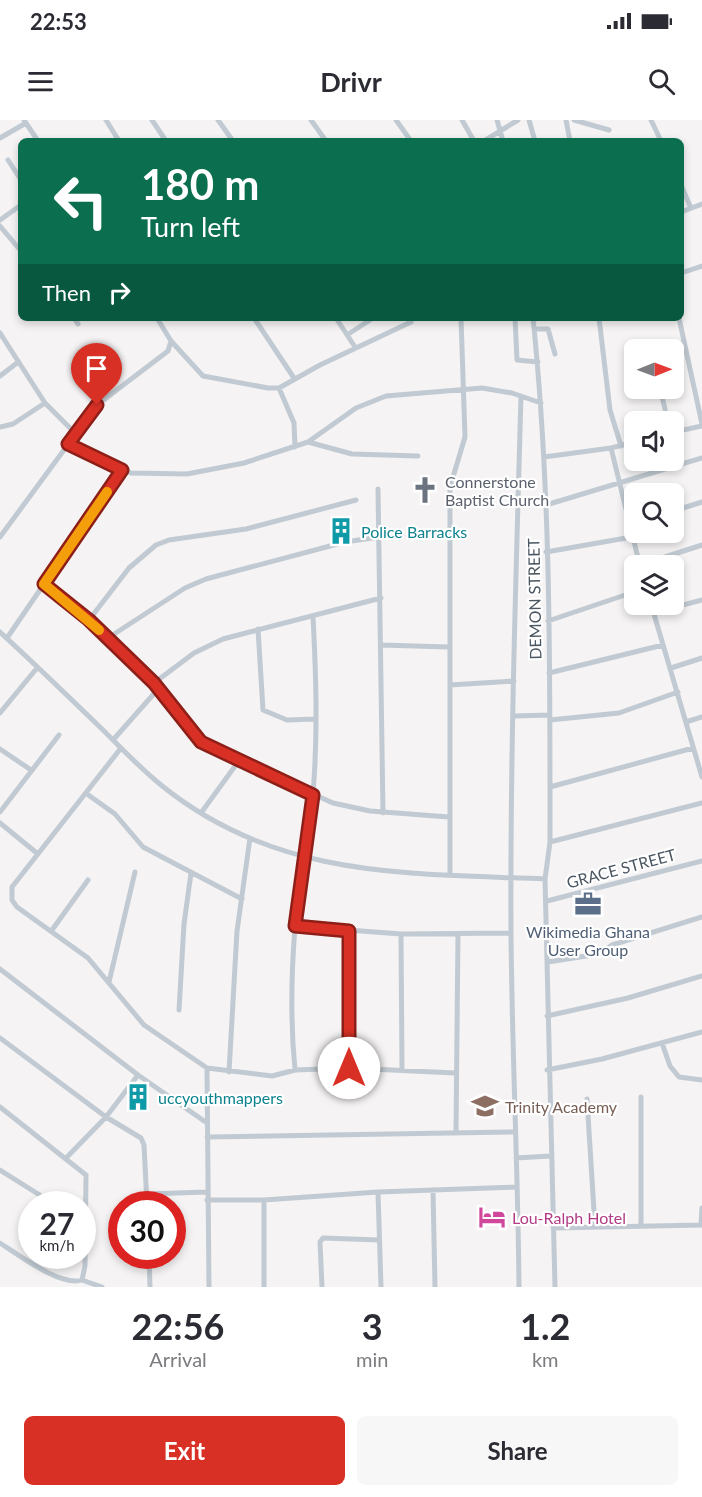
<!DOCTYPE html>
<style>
:root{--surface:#fff;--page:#f7f7f7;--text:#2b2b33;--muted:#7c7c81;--accent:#d93025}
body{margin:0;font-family:Lato,sans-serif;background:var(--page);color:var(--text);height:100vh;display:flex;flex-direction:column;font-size:22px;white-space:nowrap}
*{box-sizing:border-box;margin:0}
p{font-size:20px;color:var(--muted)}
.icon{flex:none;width:33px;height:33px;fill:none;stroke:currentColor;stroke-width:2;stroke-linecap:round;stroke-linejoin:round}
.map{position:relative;height:1167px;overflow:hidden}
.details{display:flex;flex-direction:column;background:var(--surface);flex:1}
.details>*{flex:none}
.guide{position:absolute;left:18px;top:18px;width:666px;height:183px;border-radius:9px;box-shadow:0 3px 9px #0003;background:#0b6e4f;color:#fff;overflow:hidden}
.needle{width:39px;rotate:89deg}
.tools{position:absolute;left:624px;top:219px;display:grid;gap:12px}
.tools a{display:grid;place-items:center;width:60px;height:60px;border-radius:9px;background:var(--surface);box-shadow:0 3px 9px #0003;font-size:30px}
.speed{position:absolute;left:18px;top:1071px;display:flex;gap:12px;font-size:30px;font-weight:700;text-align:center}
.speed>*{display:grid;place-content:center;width:78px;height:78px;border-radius:50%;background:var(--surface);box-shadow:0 3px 9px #0003;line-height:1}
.speed small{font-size:15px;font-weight:400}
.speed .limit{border:9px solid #d22;background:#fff;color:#111}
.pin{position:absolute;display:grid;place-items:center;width:51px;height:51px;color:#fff;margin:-62px -26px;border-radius:50% 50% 50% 0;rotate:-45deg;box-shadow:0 0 6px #0007}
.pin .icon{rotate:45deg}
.me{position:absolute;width:66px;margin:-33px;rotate:0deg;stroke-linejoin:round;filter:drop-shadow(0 0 4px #0008)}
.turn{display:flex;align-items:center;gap:21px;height:126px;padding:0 24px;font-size:27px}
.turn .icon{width:78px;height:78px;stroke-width:2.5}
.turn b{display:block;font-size:42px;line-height:51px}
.then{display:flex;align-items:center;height:57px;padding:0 24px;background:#0003;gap:12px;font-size:22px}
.eta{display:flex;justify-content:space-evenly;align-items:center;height:102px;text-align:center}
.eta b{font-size:36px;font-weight:700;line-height:42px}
.cta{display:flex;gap:12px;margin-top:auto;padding:12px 24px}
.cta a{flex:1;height:69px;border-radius:9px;background:var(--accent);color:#fff;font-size:24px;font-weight:700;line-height:69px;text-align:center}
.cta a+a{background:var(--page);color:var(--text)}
.status{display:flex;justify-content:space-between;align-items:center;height:42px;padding:0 30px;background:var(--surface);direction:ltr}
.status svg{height:16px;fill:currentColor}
header{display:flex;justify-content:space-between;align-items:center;height:78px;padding:0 24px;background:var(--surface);font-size:27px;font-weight:700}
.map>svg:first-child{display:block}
</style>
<div class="status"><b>22:53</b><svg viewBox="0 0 49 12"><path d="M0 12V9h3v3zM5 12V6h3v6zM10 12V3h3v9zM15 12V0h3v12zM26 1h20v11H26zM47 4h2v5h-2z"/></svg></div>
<header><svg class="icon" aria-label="menu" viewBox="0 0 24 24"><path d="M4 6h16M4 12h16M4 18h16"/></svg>Drivr<svg class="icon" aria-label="search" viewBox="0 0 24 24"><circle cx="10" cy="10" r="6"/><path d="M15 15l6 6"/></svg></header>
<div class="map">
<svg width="702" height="1167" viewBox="0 0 702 1167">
<rect width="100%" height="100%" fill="#f5f3f3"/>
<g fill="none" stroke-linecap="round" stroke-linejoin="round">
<path stroke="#c1cad2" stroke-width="5" d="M24 0 38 21
M106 0 119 21
M152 0 166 21
M218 0 233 21
M311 0 326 21
M396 0 411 21
M462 0 474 21
M497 0 503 21
M529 0 535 21
M566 0 570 21
M574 0 609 10
M651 0 661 21
M0 18 26 3
M484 21 518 0
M8 40 21 60
M681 65 691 88
M681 92 702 84
M0 100 21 85
M0 106 21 131
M681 153 702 146
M74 198 78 204
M157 198 171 221 203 256 268 268H279L320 245 411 202
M254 198 294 258
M336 198 355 227
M515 198 517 240 538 242
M533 198C551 372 550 548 550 722L545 759 555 1167
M599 198 610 290 621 326
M679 198 702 304
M534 209H548L555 234
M0 213 45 283 76 314
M347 215 373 198
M632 229 684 223
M0 256 17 243
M279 268 294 303 295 327
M660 268 668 302
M0 307 13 304 45 283
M674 312 702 306
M308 322 352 334 418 336
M67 324 131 353 187 354 244 343 308 322 356 288 386 276 482 268 512 273 541 283
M611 328 640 446
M544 337 611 328 634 322
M121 350 44 464C82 495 119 526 153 562 173 583 186 611 209 628L333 683 370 691 449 697
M378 369 383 693
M546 385 702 338
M674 391 702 382
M0 417 97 285 168 231 171 221
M546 432 632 417
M640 445 702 425
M651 484 702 657
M653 493 702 480
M89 500 129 448 156 425 169 420 246 409 356 380
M548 501 634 472
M258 509 263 590 287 600 316 599
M0 512C35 544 68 576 102 609 121 628 140 648 161 665 277 759 405 753 545 759
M7 518 44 464
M108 518 185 468 206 459 345 422 379 417
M381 525 449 527
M671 548 702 538
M549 553 663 525
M154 563 194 533 223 519 381 478
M450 565 514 561
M0 593 37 548
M514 596 550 595
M550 600 619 593 678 572
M686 602 702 597
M113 620 159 568
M121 628 12 767V780L17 787 88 838 144 905 207 948 272 956 295 950 349 948 455 953
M0 629 31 650
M550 667 693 628
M87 674 115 694 143 727 242 779
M0 692 59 615
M201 693 238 642
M0 703 38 734
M550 722 702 683
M450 755V367L465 317 461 198
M547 781 702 741
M295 806 401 814 511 813
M52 810 88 760
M349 811V948
M401 814 402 949
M548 842 599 834 612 825 702 797
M0 849 138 955 207 1003
M109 862 135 752
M179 890 184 804 191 753
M547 896 628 878 702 856
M0 918 106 997 141 1018 144 1025 147 1084
M662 923 670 946 679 957 702 960
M207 948 209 1167
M295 950C288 879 293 807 303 736 306 715 311 694 313 673 318 614 316 555 313 496
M547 950 602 939 702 912
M229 952 237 811 250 718
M641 977V1106
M587 979 595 1107
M0 987 86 1055 85 1146 82 1160C61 1167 19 1135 0 1123
M456 1012 458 814
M207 1017 515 1012
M67 1037 106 997 138 955
M516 1038 550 1036
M0 1050 54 1084
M433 1070 435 1167
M378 1072 381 1167
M146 1074 207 1072
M207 1080H264L378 1072 516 1067
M264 1080V1167
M701 1105 702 1088
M553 1108 702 1105
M149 1136 150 1167
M82 1160 102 1167
M322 1167 320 1122 323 1118 379 1120
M519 1167C518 1049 512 932 511 814 510 635 516 455 521 276"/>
</g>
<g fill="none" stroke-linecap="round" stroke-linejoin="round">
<defs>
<path id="route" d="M97 285 68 324 122 350 44 464 89 500 154 563 201 622 313 675 295 806 349 811V948"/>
</defs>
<use href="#route" stroke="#8d1f18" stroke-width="15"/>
<use href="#route" stroke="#d93025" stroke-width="10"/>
<path stroke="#f59e0b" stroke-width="10" d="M99 510 44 464 107 372"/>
</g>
<defs>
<symbol id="church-bare" viewBox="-9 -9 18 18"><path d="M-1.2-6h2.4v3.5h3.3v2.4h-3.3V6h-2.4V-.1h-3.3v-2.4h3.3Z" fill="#6b7280" stroke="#fff" stroke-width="2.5" paint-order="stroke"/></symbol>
<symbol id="building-bare" viewBox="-9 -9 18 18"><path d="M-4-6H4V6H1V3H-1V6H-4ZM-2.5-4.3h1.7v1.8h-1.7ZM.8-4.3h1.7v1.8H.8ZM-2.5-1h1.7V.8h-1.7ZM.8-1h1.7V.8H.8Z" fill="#0f9aa8" stroke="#fff" stroke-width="2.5" paint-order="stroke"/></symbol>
<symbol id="office-bare" viewBox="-9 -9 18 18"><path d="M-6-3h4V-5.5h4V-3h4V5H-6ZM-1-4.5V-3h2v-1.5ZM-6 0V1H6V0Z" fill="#5c6f8a" stroke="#fff" stroke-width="2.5" paint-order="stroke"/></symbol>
<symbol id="school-bare" viewBox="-9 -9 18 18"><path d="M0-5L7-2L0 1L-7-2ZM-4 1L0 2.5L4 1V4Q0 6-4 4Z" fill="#8d6e63" stroke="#fff" stroke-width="2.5" paint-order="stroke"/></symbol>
<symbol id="hotel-bare" viewBox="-9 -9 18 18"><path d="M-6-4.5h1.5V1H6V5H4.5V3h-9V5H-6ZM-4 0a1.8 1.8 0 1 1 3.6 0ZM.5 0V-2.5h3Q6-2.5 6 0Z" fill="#d1479c" stroke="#fff" stroke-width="2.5" paint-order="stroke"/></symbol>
</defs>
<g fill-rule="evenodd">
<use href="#church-bare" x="406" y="351" width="38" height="38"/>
<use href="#building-bare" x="322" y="392" width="38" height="38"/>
<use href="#office-bare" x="569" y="765" width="38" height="38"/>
<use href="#building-bare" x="119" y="958" width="38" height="38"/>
<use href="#school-bare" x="466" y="967" width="38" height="38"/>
<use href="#hotel-bare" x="473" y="1078" width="38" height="38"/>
</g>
<g text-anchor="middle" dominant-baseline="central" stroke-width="4.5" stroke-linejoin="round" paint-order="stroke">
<g font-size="16" fill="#5b616d" stroke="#fff" text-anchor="start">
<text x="445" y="361">Connerstone<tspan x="445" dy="18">Baptist Church</tspan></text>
</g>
<g font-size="16" fill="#0d838f" stroke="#fff" text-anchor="start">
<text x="361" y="411">Police Barracks</text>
<text x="158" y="977">uccyouthmappers</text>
</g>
<g font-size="16" fill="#4a5661" stroke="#fff">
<text transform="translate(534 479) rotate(-91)">DEMON STREET</text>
<text transform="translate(621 748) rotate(-15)">GRACE STREET</text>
</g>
<g font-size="16" fill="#4e5e75" stroke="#fff">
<text x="588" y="811">Wikimedia Ghana<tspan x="588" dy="18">User Group</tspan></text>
</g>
<g font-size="16" fill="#785e54" stroke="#fff" text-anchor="start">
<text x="505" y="986">Trinity Academy</text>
</g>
<g font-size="16" fill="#b23c85" stroke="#fff" text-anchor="start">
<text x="512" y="1097">Lou-Ralph Hotel</text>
</g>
</g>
</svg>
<div class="tools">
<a><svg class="needle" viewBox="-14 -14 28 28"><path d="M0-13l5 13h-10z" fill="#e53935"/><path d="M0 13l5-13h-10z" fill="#7c7c81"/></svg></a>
<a><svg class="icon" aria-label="sound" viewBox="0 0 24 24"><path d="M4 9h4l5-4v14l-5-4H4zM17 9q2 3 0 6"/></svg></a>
<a><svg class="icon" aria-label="search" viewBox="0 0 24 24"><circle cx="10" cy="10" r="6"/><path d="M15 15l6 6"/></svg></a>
<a><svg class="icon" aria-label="layers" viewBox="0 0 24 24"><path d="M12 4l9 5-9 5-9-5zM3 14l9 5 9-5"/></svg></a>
</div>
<div class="speed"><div>27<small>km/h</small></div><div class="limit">30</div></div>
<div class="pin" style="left:97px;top:285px;background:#d93025"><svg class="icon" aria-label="arrive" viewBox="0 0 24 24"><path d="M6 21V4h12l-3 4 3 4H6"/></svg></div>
<svg class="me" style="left:349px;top:948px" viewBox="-20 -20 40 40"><circle r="19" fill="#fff"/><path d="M0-13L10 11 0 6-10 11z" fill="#d93025"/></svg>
<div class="guide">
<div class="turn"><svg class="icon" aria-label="left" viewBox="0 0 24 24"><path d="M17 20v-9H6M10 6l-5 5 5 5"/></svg><div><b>180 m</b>Turn left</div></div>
<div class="then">Then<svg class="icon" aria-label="right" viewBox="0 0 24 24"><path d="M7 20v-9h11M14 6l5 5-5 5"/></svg></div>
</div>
</div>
<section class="details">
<div class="eta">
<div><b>22:56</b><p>Arrival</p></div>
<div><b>3</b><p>min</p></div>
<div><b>1.2</b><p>km</p></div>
</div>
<div class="cta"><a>Exit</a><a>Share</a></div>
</section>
